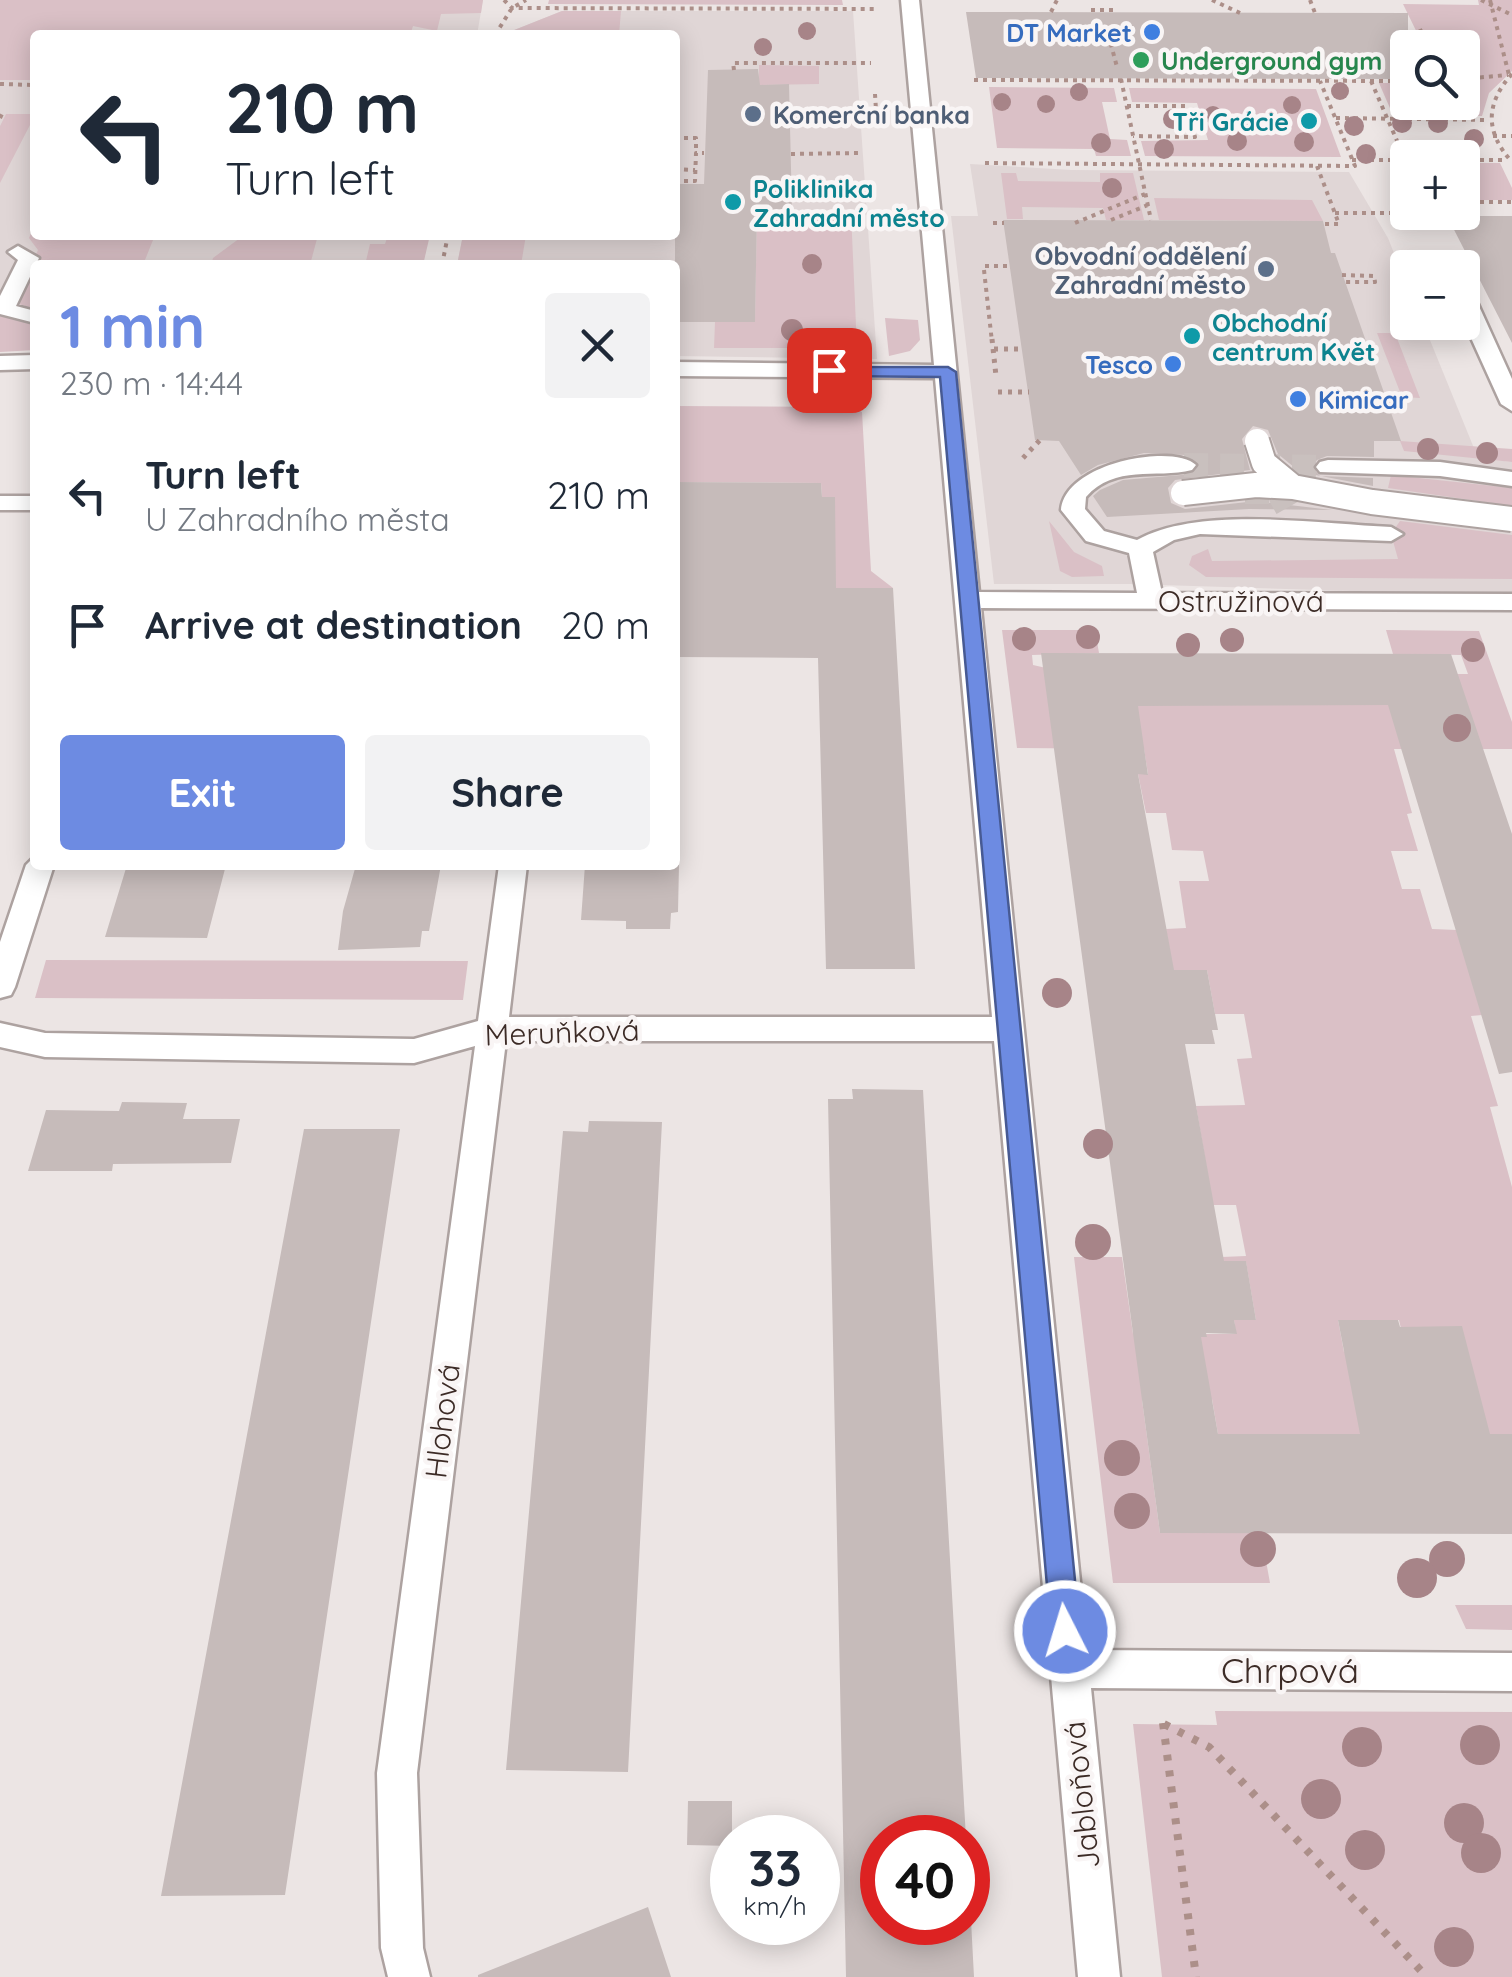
<!DOCTYPE html>
<meta charset="utf-8">
<style>
:root{--surface:#fff;--page:#f2f2f3;--text:#1f2937;--muted:#747a83;--accent:#6d8be2}
body{margin:0;font-family:Quicksand,sans-serif;background:var(--page);color:var(--text);height:100vh;display:flex;flex-direction:column;font-size:38px;white-space:nowrap}
*{box-sizing:border-box;margin:0}
p{font-size:32px;color:var(--muted)}
.icon{flex:none;width:55px;height:55px;fill:none;stroke:currentColor;stroke-width:2;stroke-linecap:round;stroke-linejoin:round}
.map{position:relative;flex:1;overflow:hidden}
.drawer{position:absolute;left:30px;top:260px;width:650px;height:610px;display:flex;flex-direction:column;background:var(--surface);border-radius:10px;box-shadow:0 5px 25px #0003}
.drawer>*{flex:none}
.top-card{position:absolute;left:30px;top:30px;width:650px;height:210px;border-radius:10px;box-shadow:0 5px 25px #0003;background:#fff;color:var(--text);overflow:hidden}
.fabs{position:absolute;left:1390px;top:30px;display:grid;gap:20px}
.fabs a{display:grid;place-items:center;width:90px;height:90px;border-radius:10px;background:var(--surface);box-shadow:0 5px 25px #0003;font-size:50px}
.speed{position:absolute;left:710px;top:1815px;display:flex;gap:20px;font-size:50px;font-weight:700;text-align:center}
.speed>*{display:grid;place-content:center;width:130px;height:130px;border-radius:50%;background:var(--surface);box-shadow:0 5px 25px #0003;line-height:1}
.speed small{font-size:25px;font-weight:400}
.speed .limit{border:15px solid #d22;background:#fff;color:#111}
.pin{position:absolute;display:grid;place-items:center;width:85px;height:85px;color:#fff;margin:-42px;border-radius:20px;box-shadow:0 5px 15px #0006}
.me{position:absolute;width:110px;margin:-55px;rotate:355deg;stroke-linejoin:round;filter:drop-shadow(0 0 8px #0008)}
.turn{display:flex;align-items:center;gap:35px;height:210px;padding:0 30px;font-size:45px}
.turn .icon{width:130px;height:130px;stroke-width:2.5}
.turn b{display:block;font-size:70px;line-height:85px}
.round{display:grid;place-items:center;flex:none;width:105px;height:105px;border-radius:10px;background:var(--page)}
.headline{display:flex;align-items:center;justify-content:space-between;height:170px;padding:0 30px}
h1{font-size:60px;font-weight:700;line-height:75px;color:var(--accent)}
.primary-button{display:flex;gap:20px;margin-top:auto;padding:20px 30px}
.primary-button a{flex:1;height:115px;border-radius:10px;background:var(--accent);color:#fff;font-size:40px;font-weight:700;line-height:115px;text-align:center}
.primary-button a+a{background:var(--page);color:var(--text)}
ul{padding:0;list-style:none}
li{display:flex;align-items:center;gap:30px;height:130px;padding:0 30px}
li div{flex:1}
li b{display:block;font-size:38px}
li em{font-style:normal}
.map>svg:first-child{display:block}
</style>
<div class="map">
<svg width="1512" height="1977" viewBox="0 0 1512 1977">
<rect width="100%" height="100%" fill="#ece5e4"/>
<path fill="#e0d6d6" d="M0 0H483L477 35H35V235H429L423 265H35V333H0Z
M562 11H853L877 359 675 356V265H457L463 235H675V35H502Z
M970 164 1072 170 1349 172 1388 238 1407 286 1408 322 1423 323 1478 458 1512 462V596L1130 584H994L951 216H978Z"/>
<path fill="#dac0c6" fill-rule="evenodd" d="M0 0H483L481 13 441 14 437 31 413 26 410 35H35V80H0Z
M549 0H842L843 5 548 4Z
M1478 0H1512V71L1489 93 1482 116 1393 115 1379 83H1407L1408 102H1462V48L1424 47 1403 4 1479 5Z
M562 11H621L619 35H502Z
M759 65 819 66V84L759 85Z
M989 87 1114 88 1117 102H1102L1110 139 1127 140 1131 156H1096L1094 149 997 148Z
M1129 88 1316 89 1341 157 1145 156 1141 141 1208 140 1197 103 1132 102Z
M6 114H35V125H30L0 183V126Z
M1463 163H1500L1512 188V200H1463Z
M1001 173H1016L1018 181 1100 182V173H1133L1144 220H1106L1103 208 1022 207 1023 219H1007Z
M1154 198 1312 200 1323 221 1159 220Z
M757 211 851 212 857 348H714L715 322H755Z
M35 224V235H155L143 265H35V309L19 304 16 296 38 250 29 238Z
M244 235H318L310 265H211L213 258Z
M388 235H430L423 265H365L370 244H385Z
M463 235H526L521 265H457Z
M0 313 35 323V350L0 352Z
M885 318 918 320 920 340 910 351 889 356Z
M1377 333H1395L1420 398 1402 397Z
M675 406 853 407 862 412 871 571 893 588H675L822 497 821 483 675 482Z
M1400 441 1512 449V462L1404 451Z
M1391 475 1512 488V506L1388 488Z
M1049 521 1074 552 1102 566 1104 576 1072 577 1060 571Z
M1400 521 1512 535V579L1206 577 1189 565 1192 556 1208 549 1212 561 1398 559 1391 534Z
M1002 630H1095L1099 653 1032 655 1033 665 1208 705H1467L1457 674H1468L1461 655 1393 654 1386 630 1479 631 1512 722V749H1394L1412 813 1407 814 1418 851H1391L1402 889H1420L1432 929 1457 930 1482 1015 1471 1016 1498 1106 1490 1107 1512 1187V1434H1218L1212 1399 1142 1400 1160 1533H1261L1270 1583H1113L1074 1257H1122L1133 1334H1236L1234 1320H1256L1246 1262 1223 1261 1222 1257 1246 1256 1236 1205H1213L1196 1106 1245 1105 1237 1059 1252 1058 1244 1014H1215L1207 970H1173L1166 929 1186 928 1179 881H1209L1203 851 1172 850 1166 813H1146L1138 774H1148L1144 749 1017 748ZM1338 1320H1399L1406 1350 1344 1352Z
M46 960H47L468 961 463 1000 35 998Z
M1455 1605H1512V1630L1466 1629Z
M1215 1711 1512 1712V1977H1162L1133 1724 1217 1725Z"/>
<path fill="#c6bbba" d="M966 12 1408 13V79L976 78Z
M758 69 760 85 789 84 792 211H757L755 322H675V184H704L708 70Z
M1447 216H1512V343Z
M1003 220 1323 221 1331 253H1335L1401 441H1374V457L1327 456 1317 460 1312 467 1320 476 1373 478V486L1300 472 1278 454 1268 430 1253 426 1242 439 1250 470 1175 480 1168 488 1171 503 1185 509 1256 501 1332 510 1249 509 1107 517 1093 496 1100 490 1123 480 1193 474 1200 464 1185 455 1144 453 1098 465 1081 475 1059 441 1035 440Z
M675 482 821 483 822 497H835L836 588H893L915 969H826L818 658 675 657Z
M1041 653 1451 654 1512 834V1072L1499 1074 1388 705 1138 706 1148 775 1138 774 1174 970H1207L1218 1030H1212L1215 1044H1185L1224 1261H1246L1256 1320H1234L1237 1334 1206 1333 1207 1337H1201L1218 1434H1360L1338 1320H1398L1400 1327 1462 1326 1490 1434H1512V1534L1160 1533Z
M127 865H226L207 938 105 937Z
M356 865H441L429 931H422L420 947 338 950 343 911Z
M585 865H679L678 912 671 913 670 929H626V921L581 920Z
M852 1089 923 1090 966 1838H882V1922H968V1863L974 1977H846L828 1099H853Z
M122 1102 187 1103 183 1119H240L231 1163 113 1164 112 1171H28L46 1110 119 1111Z
M589 1121 662 1122 628 1772 506 1770 563 1131 588 1132Z
M304 1129H400L285 1895 161 1896Z
M688 1801H732V1846L687 1845Z
M648 1907 671 1977H478V1975Z"/>
<g fill="none" stroke-linecap="round" stroke-linejoin="round">
<path stroke="#c9c0be" stroke-width="24" stroke-dasharray="24 12" stroke-linecap="butt" d="M1184 465 1328 467
M1245 492H1278L1287 508"/>
<defs>
<path id="minor" d="M901 0H919L979 592 1137 593 1129 553 1086 541 1061 510C1065 462 1174 443 1196 465L1192 470C1155 479 1115 464 1086 497L1085 509 1104 531 1137 540C1199 505 1319 524 1391 527L1403 534 1391 541 1200 534 1174 540 1153 552 1162 593 1512 594V610L981 608 1087 1650 1512 1653V1691L1091 1688 1120 1977H1078L994 1041H506L417 1773 423 1948 430 1977H388L381 1948 377 1773 475 1046 414 1063 45 1057 0 1047V1023L45 1033 414 1039 478 1021 499 865H527L509 1017H992L935 378 675 376V362L934 365Z
M18 246 39 258 16 306 35 311V323L0 314V296L18 260 8 252Z
M1447 253 1454 255 1461 268H1440L1437 259Z
M1462 287 1473 293 1512 379V411L1501 404 1462 318Z
M35 355V369L0 370V356Z
M1328 460 1440 462 1512 472V486L1440 476 1320 472 1316 467 1320 462Z
M0 496H35V510H0Z
M35 856V865H54L15 987 11 995 0 998V942L26 865Z"/>
</defs>
<use href="#minor" stroke="#ada2a0" stroke-width="5"/>
<path stroke="#ac8f89" stroke-width="4" stroke-dasharray="4 5" stroke-linecap="butt" d="M504 0 512 8 875 9
M1212 0 1240 13
M1310 0 1315 13
M1481 0 1512 15
M1490 0 1509 75
M1091 10H1113
M1051 12 1057 0
M1106 26 1117 67
M1420 29 1429 48
M495 35 512 8 526 0
M734 70 733 63H871
M1512 74C1485 104 1485 132 1512 162
M1121 79 1151 220
M1462 79 1508 75
M974 80 1408 81
M1371 81 1408 166
M0 84 35 85
M875 94 877 126
M1127 106H1187L1195 137 1133 136
M0 118 3 112
M1336 118 1489 120
M790 122H877
M1493 136H1512
M675 138H696V153
M791 154 859 153
M1352 160H1406
M1462 160H1507
M985 163 1355 166 1320 81
M1317 166 1339 224H1324
M675 169 695 170
M675 181H695L696 153H704
M791 193 860 192
M1462 202H1512
M1335 213H1427
M1429 218 1448 219
M1111 220 1148 205
M993 223H1004
M1075 223 1145 194
M442 265 448 235
M985 266H1010
M984 270 992 342
M1342 275 1374 276 1375 282H1344"/>
<path stroke="#ac8f89" stroke-width="5" stroke-dasharray="4 6" stroke-linecap="butt" d="M992 339 996 376
M994 349H1022
M998 392H1029
M1023 458 1040 440"/>
<path stroke="#ac8f89" stroke-width="8" stroke-dasharray="6 10" stroke-linecap="butt" d="M1163 1723 1196 1977
M1164 1724 1209 1747 1427 1977"/>
<use href="#minor" fill="#fff" fill-rule="evenodd"/>
<defs>
<path id="minor-bridge" d="M1257 441 1264 463 1293 487
M1183 493 1256 485 1293 487 1372 502 1512 519"/>
</defs>
<use href="#minor-bridge" stroke="#ada2a0" stroke-width="28" stroke-linecap="butt"/>
<use href="#minor-bridge" stroke="#fff" stroke-width="24"/>
</g>
<g fill="#a78488">
<circle cx="807" cy="31" r="9"/>
<circle cx="763" cy="47" r="9"/>
<circle cx="1340" cy="91" r="9"/>
<circle cx="1079" cy="92" r="9"/>
<circle cx="1002" cy="102" r="9"/>
<circle cx="1046" cy="104" r="9"/>
<circle cx="1292" cy="105" r="9"/>
<circle cx="1213" cy="115" r="9"/>
<circle cx="1173" cy="119" r="10"/>
<circle cx="1402" cy="123" r="10"/>
<circle cx="1438" cy="123" r="10"/>
<circle cx="1354" cy="126" r="10"/>
<circle cx="1474" cy="139" r="10"/>
<circle cx="1237" cy="141" r="10"/>
<circle cx="1304" cy="142" r="10"/>
<circle cx="1101" cy="143" r="10"/>
<circle cx="1164" cy="149" r="10"/>
<circle cx="1366" cy="154" r="10"/>
<circle cx="1112" cy="188" r="10"/>
<circle cx="812" cy="264" r="10"/>
<circle cx="792" cy="330" r="11"/>
<circle cx="1428" cy="449" r="11"/>
<circle cx="1487" cy="453" r="11"/>
<circle cx="1088" cy="637" r="12"/>
<circle cx="1024" cy="639" r="12"/>
<circle cx="1232" cy="640" r="12"/>
<circle cx="1188" cy="645" r="12"/>
<circle cx="1473" cy="650" r="12"/>
<circle cx="1457" cy="728" r="14"/>
<circle cx="1057" cy="993" r="15"/>
<circle cx="1098" cy="1144" r="15"/>
<circle cx="1093" cy="1242" r="18"/>
<circle cx="1122" cy="1458" r="18"/>
<circle cx="1132" cy="1511" r="18"/>
<circle cx="1258" cy="1549" r="18"/>
<circle cx="1447" cy="1559" r="18"/>
<circle cx="1417" cy="1578" r="20"/>
<circle cx="1480" cy="1745" r="20"/>
<circle cx="1362" cy="1747" r="20"/>
<circle cx="1321" cy="1799" r="20"/>
<circle cx="1464" cy="1823" r="20"/>
<circle cx="1365" cy="1850" r="20"/>
<circle cx="1481" cy="1853" r="20"/>
<circle cx="1454" cy="1947" r="20"/>
</g>
<path fill="#6d8be2" stroke="#475a93" stroke-width="2.5" d="M823 367H948L956 372 1080 1631 1076 1641 1065 1645 1055 1641 1051 1631 940 377 829 376 823 374Z"/>
<g fill="#3f7fe0" stroke="#f9f5f5" stroke-width="4">
<circle cx="1152" cy="32" r="10"/>
<circle cx="1173" cy="364" r="10"/>
<circle cx="1298" cy="399" r="10"/>
</g>
<circle fill="#2e9e5b" stroke="#f9f5f5" stroke-width="4" cx="1141" cy="60" r="10"/>
<g fill="#5c6f8a" stroke="#f9f5f5" stroke-width="4">
<circle cx="753" cy="114" r="10"/>
<circle cx="1266" cy="269" r="10"/>
</g>
<g fill="#0f9aa8" stroke="#f9f5f5" stroke-width="4">
<circle cx="1309" cy="121" r="10"/>
<circle cx="733" cy="202" r="10"/>
<circle cx="1192" cy="336" r="10"/>
</g>
<g text-anchor="middle" dominant-baseline="central" stroke-width="9" stroke-linejoin="round" paint-order="stroke">
<g font-size="25" font-weight="bold" fill="#366cbe" stroke="#f9f5f5" text-anchor="end">
<text x="1132" y="32">DT Market</text>
<text x="1153" y="364">Tesco</text>
<text x="1318" y="399" text-anchor="start">Kimicar</text>
</g>
<g font-size="25" font-weight="bold" fill="#27864d" stroke="#f9f5f5" text-anchor="start">
<text x="1161" y="60">Underground gym</text>
</g>
<g font-size="25" font-weight="bold" fill="#4e5e75" stroke="#f9f5f5" text-anchor="start">
<text x="773" y="114">Komerční banka</text>
<text x="1246" y="255" text-anchor="end">Obvodní oddělení<tspan x="1246" dy="29">Zahradní město</tspan></text>
</g>
<g font-size="25" font-weight="bold" fill="#0d838f" stroke="#f9f5f5" text-anchor="start">
<text x="1289" y="121" text-anchor="end">Tři Grácie</text>
<text x="753" y="188">Poliklinika<tspan x="753" dy="29">Zahradní město</tspan></text>
<text x="1212" y="322">Obchodní<tspan x="1212" dy="29">centrum Květ</tspan></text>
</g>
<g font-size="30" fill="#3c2b26" stroke="#f9f5f5">
<text x="1241" y="601">Ostružinová</text>
<text transform="translate(562 1032) rotate(-2)">Meruňková</text>
<text transform="translate(442 1421) rotate(-83)">Hlohová</text>
<text transform="translate(1081 1795) rotate(-96)">Jabloňová</text>
</g>
<g font-size="35" fill="#3c2b26" stroke="#f9f5f5">
<text x="1290" y="1670">Chrpová</text>
</g>
</g>
</svg>
<div class="fabs">
<a><svg class="icon" aria-label="search" viewBox="0 0 24 24"><circle cx="10" cy="10" r="6"/><path d="M15 15l6 6"/></svg></a>
<a>+</a>
<a>−</a>
</div>
<div class="speed"><div>33<small>km/h</small></div><div class="limit">40</div></div>
<div class="pin" style="left:829px;top:370px;background:#d93025"><svg class="icon" aria-label="arrive" viewBox="0 0 24 24"><path d="M6 21V4h12l-3 4 3 4H6"/></svg></div>
<svg class="me" style="left:1065px;top:1631px" viewBox="-20 -20 40 40"><circle r="17" fill="#6d8be2" stroke="#fff" stroke-width="3"/><path d="M0-11L8 9 0 5-8 9z" fill="#fff"/></svg>
<div class="top-card">
<div class="turn"><svg class="icon" aria-label="left" viewBox="0 0 24 24"><path d="M17 20v-9H6M10 6l-5 5 5 5"/></svg><div><b>210 m</b>Turn left</div></div>
</div>
<section class="drawer">
<div class="headline"><div><h1>1 min</h1><p>230 m · 14:44</p></div><a class="round"><svg class="icon" aria-label="close" viewBox="0 0 24 24"><path d="M6 6l12 12M18 6L6 18"/></svg></a></div>
<ul>
<li><svg class="icon" aria-label="left" viewBox="0 0 24 24"><path d="M17 20v-9H6M10 6l-5 5 5 5"/></svg><div><b>Turn left</b><p>U Zahradního města</p></div><em>210 m</em></li>
<li><svg class="icon" aria-label="arrive" viewBox="0 0 24 24"><path d="M6 21V4h12l-3 4 3 4H6"/></svg><div><b>Arrive at destination</b></div><em>20 m</em></li>
</ul>
<div class="primary-button"><a>Exit</a><a>Share</a></div>
</section>
</div>
